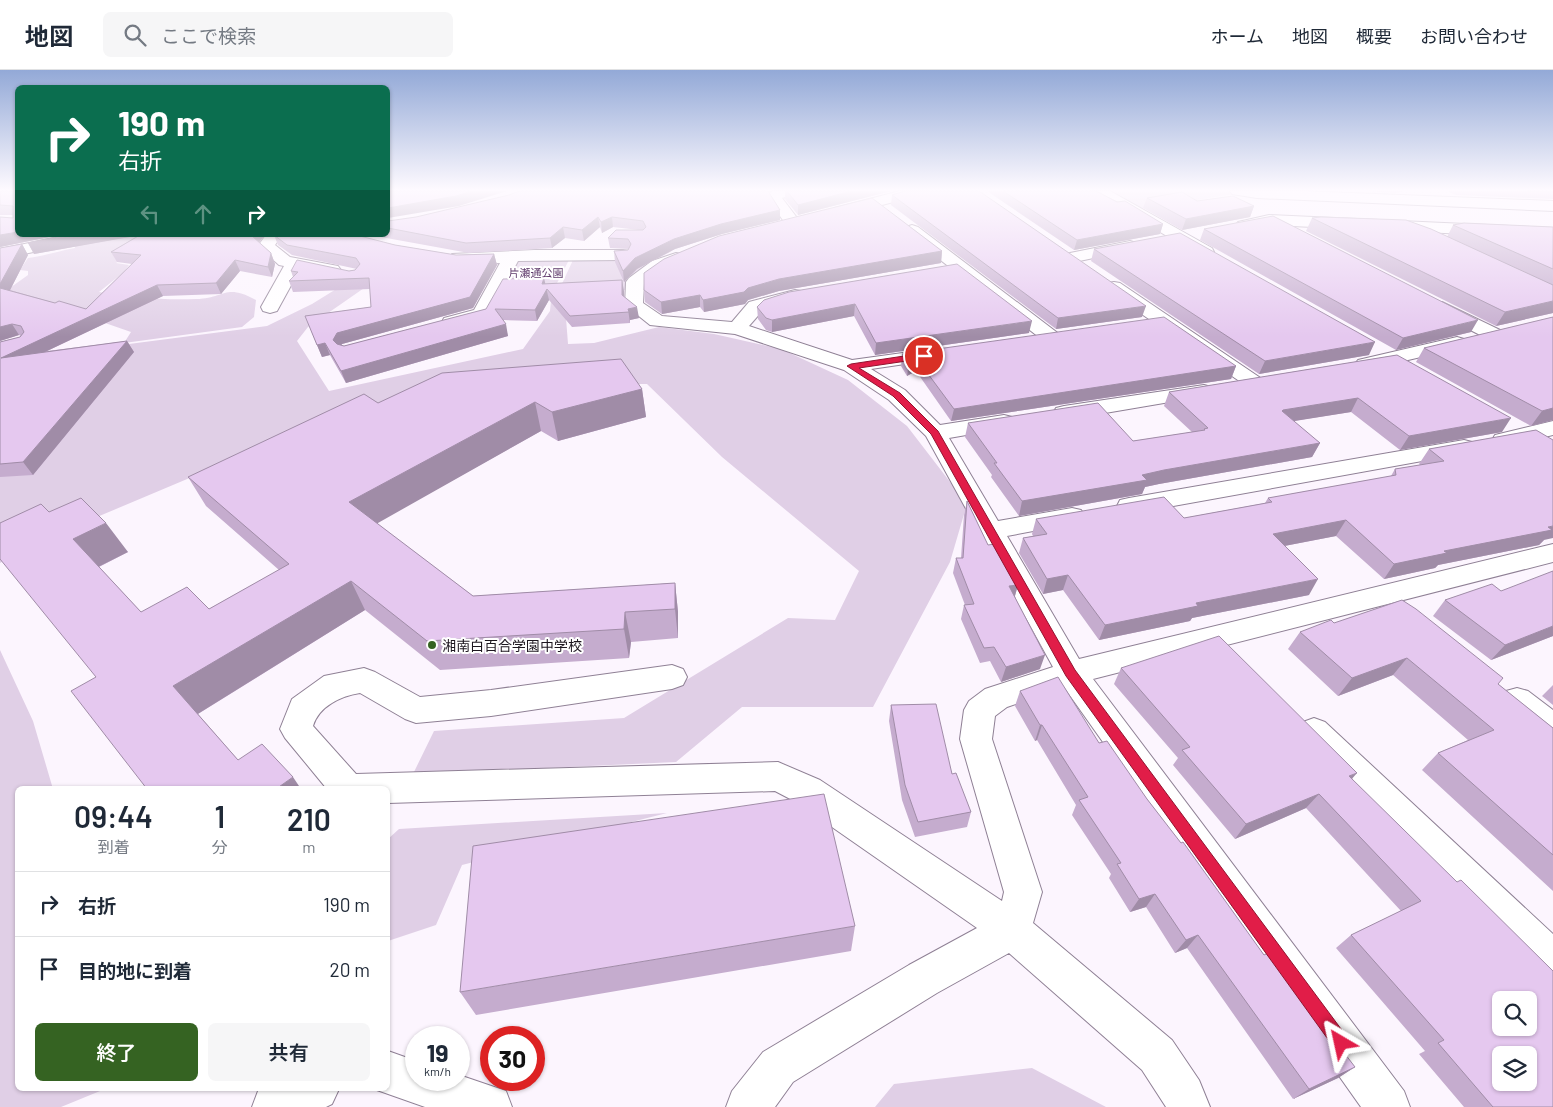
<!DOCTYPE html>
<html lang="ja">
<meta charset="utf-8">
<style>
:root{--surface:#fff;--page:#f6f6f7;--text:#1f2937;--muted:#747a83;--line:#e0e1e3;--accent:#356322}
body{margin:0;font-family:Barlow,"Noto Sans JP",sans-serif;background:var(--page);color:var(--text);height:100vh;display:flex;flex-direction:column;font-size:19px;white-space:nowrap}
*{box-sizing:border-box;margin:0}
p{font-size:16px;color:var(--muted)}
.icon{flex:none;width:28px;height:28px;fill:none;stroke:currentColor;stroke-width:2;stroke-linecap:round;stroke-linejoin:round}
.map{position:relative;flex:1;overflow:hidden}
.details{position:absolute;left:15px;top:716px;width:375px;height:305px;display:flex;flex-direction:column;background:var(--surface);border-radius:8px;box-shadow:0 1px 4px #0004}
.details>*{flex:none}
.hud{position:absolute;left:15px;top:15px;width:375px;height:152px;border-radius:8px;box-shadow:0 1px 4px #0004;background:#0b6e4f;color:#fff;overflow:hidden}
.controls{position:absolute;left:1492px;top:921px;display:grid;gap:10px}
.controls a{display:grid;place-items:center;width:45px;height:45px;border-radius:8px;background:var(--surface);box-shadow:0 1px 4px #0004;font-size:25px}
.speed{position:absolute;left:405px;top:956px;display:flex;gap:10px;font-size:25px;font-weight:700;text-align:center}
.speed>*{display:grid;place-content:center;width:65px;height:65px;border-radius:50%;background:var(--surface);box-shadow:0 1px 4px #0004;line-height:1}
.speed small{font-size:12px;font-weight:400}
.speed .limit{border:8px solid #d22;background:#fff;color:#111}
.pin{position:absolute;display:grid;place-items:center;width:42px;height:42px;color:#fff;margin:-21px;border:2px solid #fff;border-radius:50%;box-shadow:0 1px 5px #0007}
.me{position:absolute;width:55px;margin:-28px;rotate:324deg;stroke-linejoin:round;filter:drop-shadow(0 0 4px #0008)}
.turn{display:flex;align-items:center;gap:18px;height:105px;padding:0 20px;font-size:22px}
.turn .icon{width:65px;height:65px;stroke-width:2.5}
.turn b{display:block;font-size:35px;line-height:42px}
.lanes{display:flex;align-items:center;height:48px;padding:0 20px;background:#0003;justify-content:center;gap:25px;direction:ltr}
.lanes .off{opacity:.35}
.eta{display:flex;justify-content:space-evenly;align-items:center;height:85px;text-align:center}
.eta b{font-size:30px;font-weight:600;line-height:35px}
.cta{display:flex;gap:10px;margin-top:auto;padding:10px 20px}
.cta a{flex:1;height:58px;border-radius:8px;background:var(--accent);color:#fff;font-size:20px;font-weight:600;line-height:58px;text-align:center}
.cta a+a{background:var(--page);color:var(--text)}
ul{padding:0;list-style:none}
li{display:flex;align-items:center;gap:15px;height:65px;padding:0 20px;border-top:1px solid var(--line)}
li div{flex:1}
li b{display:block;font-size:19px}
li em{font-style:normal}
header{display:flex;align-items:center;gap:30px;box-sizing:border-box;height:70px;padding:0 25px;background:var(--surface);border-bottom:1px solid var(--line)}
header strong{font-size:24px}
nav{display:flex;gap:28px;margin-inline-start:auto;font-size:18px}
.search{width:350px;height:45px;background:var(--page);display:flex;align-items:center;gap:12px;box-sizing:border-box;padding:0 18px;border-radius:8px;color:var(--muted);font-size:19px}
.map>svg:first-child{display:block}
</style>
<header>
<strong>地図</strong>
<div class="search"><svg class="icon" aria-label="search" viewBox="0 0 24 24"><circle cx="10" cy="10" r="6"/><path d="M15 15l6 6"/></svg>ここで検索</div>
<nav><a>ホーム</a><a>地図</a><a>概要</a><a>お問い合わせ</a></nav>
</header>
<div class="map">
<svg width="1553" height="1037" viewBox="0 0 1553 1037">
<rect width="100%" height="100%" fill="#fcf5fe"/>
<path fill="#e0cfe6" d="M1099 121H1237L1241 123 1133 140Z
M141 165 147 173 116 193 129 195 124 202 99 222C130 228 164 230 196 229 226 228 225 213 256 230L254 247 242 257 124 273 131 262 85 246 0 225 28 205V201L20 200 28 188C44 186 59 181 75 178V171Z
M672 181 648 194 626 220 569 223 566 248 568 274 594 273 659 257 714 264 781 279 848 310 907 356 967 434 950 492 873 637H742L676 692 413 704 434 661 624 648 788 548 835 550 859 501 722 387 647 314H529L344 343 21 479 0 493V407L91 292 129 274 267 256 312 234 346 213 367 216 308 257 297 271 329 321 523 279 550 241 552 220 560 218 573 190 625 188Z
M570 188 555 217 501 219 516 189Z
M0 580 33 651 53 719H18V1019H105L61 1037H0Z
M667 743 462 795 436 855 388 871V769L399 759Z
M1032 998 1106 1037H875L894 1014Z"/>
<g fill="none" stroke-linecap="round" stroke-linejoin="round">
<defs>
<path id="minor" d="M774 121H800L798 124 782 128 801 153 799 156H787L766 126 768 123Z
M900 121H926L924 124 840 146 835 144 832 141 835 138Z
M1092 121H1110L1212 178 1214 182 1212 186H1200Z
M1230 121H1301L1553 131V141L1257 128 1232 124Z
M1269 145 1553 158V168L1269 155 1244 160 1238 158 1236 155 1238 152Z
M912 155 918 157 1059 264 1062 268 1059 272 1052 274 1045 272 906 163 904 160 906 157Z
M68 165H99L97 168 91 170 0 189V179Z
M266 165H282L275 175 290 187 338 196 341 200 338 204 332 205 300 199 277 241 270 243 263 241 261 237 284 196 279 195 258 176Z
M1130 171 1136 173 1138 176 1136 179 1070 193 1064 192 1062 188 1064 184 1070 183Z
M534 180H623L629 181 631 185 629 189 623 190 518 191 488 248 451 258 444 256 442 252 444 248 474 240 500 193 469 195 452 192 450 188 452 184Z
M676 183 682 184 684 188 682 192 664 199 644 214 643 233 662 246 732 252 749 232 795 220 801 221 804 225 801 229 763 240 749 256 852 290 939 278 946 280 949 284 946 288 871 299 905 320 940 355 1004 345 1012 347 1015 352 1012 357 949 368 998 451 1072 438 1081 440 1085 446 1081 452 1007 466 1079 589 1553 474V492L1093 609 1404 1021 1410 1037H1361L1064 617 1007 637 995 646 992 669 1042 822 1033 853 1172 970 1199 1010 1210 1037H1166L1142 1000 1009 883 937 923 793 1012 775 1037H726L732 1021 763 982 909 895 977 858 796 732 775 721 388 733V719H327L285 668 280 659 292 629 324 606 364 598 375 602 420 627 491 620 672 595 683 599 687 607 683 615 672 619 491 646 416 653 405 649 360 623C341 626 319 636 313 656L356 704 778 692 820 710 1002 831 1004 822 960 669 964 640 969 631 985 619 1053 597 926 366 889 330 844 300 735 264 650 255 625 235 626 212 629 208 652 191Z
M1114 212 1120 213 1262 309 1265 313 1262 317 1255 319 1248 317 1108 221 1105 217 1108 213Z
M1442 232 1500 260 1503 264 1500 268 1493 270 1486 268 1435 242 1433 238 1435 234Z
M1457 267 1464 269 1467 273 1464 277 1365 300 1358 298 1355 294 1358 290Z
M1204 315 1211 317 1215 321 1211 325 1064 350 1056 348 1053 343 1056 338 1064 336Z
M1553 351V365L1503 377 1495 375 1492 370 1495 365Z
M1464 370 1472 372 1475 377 1472 382 1129 444 1120 442 1117 436 1120 430 1129 428Z
M1517 618 1528 621 1553 640V671C1535 665 1510 647 1501 630L1506 621Z
M1314 648 1325 652 1553 864V911L1539 905 1303 670 1298 661 1303 652Z
M388 981 416 991V1010H459V1005L506 1021 512 1037H425L374 1019H388Z
M265 1019H339L332 1034 326 1037H252L258 1021Z"/>
</defs>
<use href="#minor" stroke="#8f8095" stroke-width="2"/>
<use href="#minor" fill="#fff" fill-rule="evenodd"/>
</g>
<path fill="#c5acce" d="M0 121H18V165H59L0 177V147L13 148V145H0Z
M785 121H891L798 145 785 129Z
M987 121H1096L1163 154 1160 164 1074 180Z
M1363 121H1406L1396 123Z
M1447 121H1553V129L1456 125Z
M892 125 1142 247 1056 259 891 135Z
M1147 128 1197 131 1254 136 1250 147 1182 160 1143 138Z
M780 140V150L722 164 675 179 637 199 624 212 615 192 614 181 628 180 629 179 610 178 608 168 639 160 613 157 602 163 600 157 584 171 565 168 552 178 469 183 370 165H388V151Z
M1312 148 1447 167 1453 155 1553 157V243L1496 256 1306 161Z
M1204 159 1471 262 1396 280 1200 170Z
M68 165H265L259 173 271 183 275 194 272 207 240 201 221 224 163 226 47 281 127 271 134 282 33 405 0 407V272L20 267 21 266 19 265 0 271V178L22 174 28 185 10 220 55 233 86 239 132 194 117 192 111 182 139 165 34 184 28 173Z
M274 165H356L395 175 456 185 494 184 497 195 473 238 342 274 341 275 344 276 486 239 544 208 545 214 622 210 624 226 639 248 630 250V253L572 257 549 230 537 251 503 250 508 266 346 313 330 285 322 287 305 246 371 237 370 219 293 222 289 211 293 207 291 201H349L355 200 357 199 292 185 278 175Z
M1094 179 1369 285 1259 304 1091 191Z
M942 181 941 193 779 221 748 230 745 234 704 242 700 237 662 244 645 232 644 220Z
M789 222 1029 263 875 285 854 246 772 262 766 260 758 249 757 237Z
M1553 247V350L1531 356 1416 292 1424 278Z
M902 284 1236 296 1231 309 951 351 916 301 907 306 901 296Z
M1397 285 1502 362 1400 380 1351 342 1293 351 1320 373 1312 387 1159 414 1145 417 1142 424 1019 446 991 407 992 405 965 367 968 353 1133 371 1192 362 1164 336 1169 322Z
M642 319 646 347 558 371 541 361 376 453 473 526 675 513 678 542V568L631 572 629 588 440 600 365 540 198 644 238 690 293 707 147 719 96 607 49 442 128 482 99 497 141 542 209 539 279 500 206 436 188 407 378 333Z
M1536 360 1544 470 1539 475 1438 495 1435 498 1384 509 1336 466 1284 476 1309 525 1192 548 1190 551 1099 570 1063 520 1043 524 1019 483 1023 468 1033 466 1032 464 1036 449 1184 448 1265 433 1268 428 1391 406 1395 399 1420 395 1419 394 1429 379Z
M967 431 988 475 1018 515 1015 526 1040 599 1001 612 990 591 980 593 961 549 964 535H965L953 503 956 488H961L964 445Z
M1501 521 1553 566 1491 590 1433 546 1445 530Z
M1334 553 1498 614 1553 658V821L1422 700 1438 683 1468 670 1393 605 1338 626 1288 579 1300 562Z
M1121 598 1352 708 1553 1037H1464L1419 984 1425 981 1336 878 1351 865 1401 841 1306 738 1235 769 1173 695 1178 688 1114 614Z
M1553 615V635L1542 626Z
M1020 621 1099 673 1147 729 1264 885 1355 997 1338 1008 1293 1029 1187 878 1175 883 1146 837 1130 842 1109 808 1111 804 1072 745 1076 735 1037 670 1035 671 1015 636Z
M891 635 952 704 971 742 967 757 915 767 902 730 889 651Z
M855 856 851 881 476 945 460 922Z"/>
<path fill="#a08ca7" d="M472 121H507L459 136 388 148V138Z
M852 121H891L798 145V135Z
M1254 136 1250 147 1182 160 1186 149Z
M780 140V150L722 164 675 179 637 199 624 212 623 201 635 188 674 169 721 154Z
M598 147 600 157 584 171 582 160Z
M612 147 613 157 602 163 601 152Z
M1163 154 1160 164 1074 180 1077 170Z
M563 157 565 168 552 178 550 168Z
M18 162V165H59L0 177V165Z
M76 165H141L34 184 28 173Z
M252 165H265L256 176 252 166Z
M22 174 28 185 6 228 0 220V214Z
M942 181 941 193 779 221 748 230 745 234 704 242 703 230 748 218 779 209Z
M271 183 275 194 272 207 268 197Z
M494 184 497 195 473 238 342 274 338 281 333 270 337 263Z
M235 190 240 201 221 224 216 213Z
M544 208 549 230 537 251 535 240Z
M622 210 624 221V236L622 225Z
M157 215 163 226 9 299 1 288Z
M700 225V237L662 244 661 232Z
M1553 231V243L1496 256 1505 242Z
M855 234 854 246 772 262V250Z
M1146 236 1142 247 1056 259 1058 248Z
M637 237 639 248 630 250V253L628 239Z
M1478 250 1471 262 1396 280 1403 268Z
M1032 251 1029 263 875 285 876 273Z
M12 254 19 265 0 271V257Z
M506 254 508 266 346 313 341 301Z
M127 271 134 282 33 405 23 392Z
M1375 272 1369 285 1259 304 1265 291Z
M325 273 330 285 322 287 317 275Z
M917 289 916 301 907 306 909 293Z
M1236 296 1231 309 951 351 954 339Z
M642 319 646 347 558 371 552 342Z
M1358 328 1351 342 1276 354 1283 340Z
M535 332 541 361 362 462 349 432Z
M1553 338V350L1531 356 1542 341Z
M1511 348 1502 362 1400 380 1409 366Z
M1320 373 1312 387 1159 414 1145 417 1142 424 1019 446 1022 431 1164 400Z
M1346 450 1336 466 1264 480 1273 464Z
M106 453 128 482 96 498 73 469Z
M1553 456V468L1544 470 1539 475 1438 495 1435 498 1384 509 1394 494 1444 481Z
M1068 505 1063 520 1043 524 1047 509Z
M1318 509 1309 525 1192 548 1190 551 1099 570 1105 555 1196 533Z
M351 511 365 540 196 645 173 616Z
M675 513 678 542V568L675 539Z
M1018 515 1014 529 1009 516Z
M625 542 631 572 629 588 624 559Z
M1553 556V566L1491 590 1505 575Z
M1045 585 1040 599 1001 612 1006 597Z
M1407 588 1393 605 1338 626 1352 608Z
M1040 655H1042L1037 670 1035 671Z
M1357 703 1344 718 1349 706Z
M293 707 301 719H276Z
M1319 724 1306 738 1235 769 1246 754Z
M1155 824 1146 837 1130 842 1139 829Z
M1198 865 1187 878 1175 883 1186 870Z
M1355 997 1338 1008 1293 1029 1309 1019Z"/>
<path fill="#e5c8ef" stroke="#a08ca7" fill-rule="evenodd" d="M0 121H18V162L0 165V147L13 148V136L0 135Z
M388 121H472L456 126 388 138Z
M519 121H768L780 140 721 154 674 169 635 188 623 201 614 181 628 180 631 174 628 169 608 168 616 160H643L646 157 643 151 612 147 601 152 598 147 582 160 563 157 550 168 466 173 388 158V151L416 147 509 125Z
M787 121H852L798 135Z
M905 121H979L1146 236 1058 248 892 125Z
M1003 121H1096L1117 132 1125 131 1163 154 1077 170Z
M1528 121H1553V122Z
M1182 122 1197 131 1233 126 1254 136 1186 149 1147 128Z
M872 128 942 181 779 209 748 218 744 222 703 230 700 225 661 232 644 220V203L664 189 719 166Z
M1273 146 1478 250 1403 268 1204 159Z
M1321 147 1406 150 1431 159 1553 215V231L1505 242 1312 148Z
M1464 153 1553 157V199L1453 155Z
M1180 163 1375 272 1265 291 1094 179Z
M68 165H76L28 173Z
M140 165H252V166L271 183 268 197 235 190 216 213 157 215 1 288 127 271 23 392 0 394V272L20 267 24 262 21 256 12 254 0 257V218L55 233 59 231 86 239 141 185 111 182Z
M274 165H356L395 175 456 185 494 184 470 227 337 263 333 270 337 274 344 276 486 239 503 209 544 208 542 214 622 210V225L637 237 628 239 629 242 570 246 547 219 535 240 495 239 506 254 341 301 325 273 317 275 305 246 371 237 369 208 289 211 298 202 291 201 297 190 349 201 355 200 360 194 356 188 287 175Z
M22 174 0 214V178Z
M957 194 1032 251 876 273 855 234 772 250 766 248 757 237 764 230 789 222Z
M1164 247 1236 296 954 339 917 289 909 293 902 284Z
M1553 247V338L1542 341 1424 278Z
M1397 285 1511 348 1409 366 1358 328 1283 340 1282 341 1320 373 1164 400 1142 405 1147 410 1022 431 994 393H997L968 353 1098 333 1133 371 1205 360 1204 359 1208 358 1169 322Z
M621 289 642 319 552 342 535 332 349 432 473 526 675 513V539L625 542 624 559 427 571 351 511 173 616 238 690 262 674 293 707 276 719H147L71 621 96 607 0 489V453L41 434 49 442 81 428 106 453 73 469 141 542 187 517 209 539 289 494 188 407 364 324 378 333 442 303Z
M1536 360 1553 370V456L1548 457 1552 460 1444 481 1447 483 1394 494 1346 450 1273 464 1318 509 1196 533 1198 536 1105 555 1068 505 1047 509 1023 468 1047 464 1036 449 1164 427 1184 448 1272 432 1268 428 1396 405 1395 399 1444 391 1429 379Z
M967 431 988 475 995 474 1018 515 1009 516 1045 585 1006 597 994 577 984 578 964 535 974 534 956 488H963Z
M1553 501V556L1505 575 1445 530 1492 514 1501 521Z
M1402 530 1416 539 1503 608 1498 614 1553 658V785L1438 683 1494 660 1407 588 1352 608 1300 562 1331 550 1334 553Z
M1219 566 1357 703 1349 706 1457 812 1461 810 1553 901V1037H1493L1438 973 1444 970 1351 865 1421 831 1319 724 1246 754 1182 680 1190 677 1121 598ZM1501 930H1529V958H1501ZM1501 985H1529V1012H1501Z
M1058 607 1099 673 1107 671 1147 729 1181 773 1183 772 1264 885 1268 883 1355 997 1309 1019 1198 865 1186 870 1155 824 1139 829 1117 794 1121 793 1079 730 1088 727 1042 655H1040L1020 621Z
M936 634 952 704 956 703 971 742 918 752 905 715 891 635Z
M824 724 855 856 460 922 473 776Z"/>
<linearGradient id="sky" x2="0" y2="1"><stop stop-color="#93a9d7"/><stop offset="0.45" stop-color="#fefaff"/><stop offset="1" stop-color="#fefaff" stop-opacity="0"/></linearGradient>
<rect width="1553" height="267" fill="url(#sky)"/>
<path fill="#e11d48" stroke="#92132f" d="M924 283 927 284V288L859 298 900 323 938 361 1075 600 1347 967 1350 973 1347 979 1341 981 1335 979 1066 606 931 364 893 326 847 296 851 294Z"/>
<circle fill="#356322" stroke="#fff" stroke-width="2" cx="432" cy="575" r="5"/>
<g text-anchor="middle" dominant-baseline="central" stroke-width="4" stroke-linejoin="round" paint-order="stroke">
<g font-size="11" fill="#603b6c" stroke="#fff">
<text x="536" y="202">片瀬通公園</text>
</g>
<g font-size="14" fill="#1d171f" stroke="#fff" text-anchor="start">
<text x="442" y="575">湘南白百合学園中学校</text>
</g>
</g>
</svg>
<div class="controls">
<a><svg class="icon" aria-label="search" viewBox="0 0 24 24"><circle cx="10" cy="10" r="6"/><path d="M15 15l6 6"/></svg></a>
<a><svg class="icon" aria-label="layers" viewBox="0 0 24 24"><path d="M12 4l9 5-9 5-9-5zM3 14l9 5 9-5"/></svg></a>
</div>
<div class="speed"><div>19<small>km/h</small></div><div class="limit">30</div></div>
<div class="pin" style="left:924px;top:286px;background:#d93025"><svg class="icon" aria-label="arrive" viewBox="0 0 24 24"><path d="M6 21V4h12l-3 4 3 4H6"/></svg></div>
<svg class="me" style="left:1341px;top:973px" viewBox="-20 -20 40 40"><path d="M0-17L14 15 0 8-14 15z" fill="#e11d48" stroke="#fff" stroke-width="4"/></svg>
<div class="hud">
<div class="turn"><svg class="icon" aria-label="right" viewBox="0 0 24 24"><path d="M7 20v-9h11M14 6l5 5-5 5"/></svg><div><b>190 m</b>右折</div></div>
<div class="lanes"><svg class="icon off" aria-label="left" viewBox="0 0 24 24"><path d="M17 20v-9H6M10 6l-5 5 5 5"/></svg><svg class="icon off" aria-label="ahead" viewBox="0 0 24 24"><path d="M12 20V5M6 11l6-6 6 6"/></svg><svg class="icon" aria-label="right" viewBox="0 0 24 24"><path d="M7 20v-9h11M14 6l5 5-5 5"/></svg></div>
</div>
<section class="details">
<div class="eta">
<div><b>09:44</b><p>到着</p></div>
<div><b>1</b><p>分</p></div>
<div><b>210</b><p>m</p></div>
</div>
<ul>
<li><svg class="icon" aria-label="right" viewBox="0 0 24 24"><path d="M7 20v-9h11M14 6l5 5-5 5"/></svg><div><b>右折</b></div><em>190 m</em></li>
<li><svg class="icon" aria-label="arrive" viewBox="0 0 24 24"><path d="M6 21V4h12l-3 4 3 4H6"/></svg><div><b>目的地に到着</b></div><em>20 m</em></li>
</ul>
<div class="cta"><a>終了</a><a>共有</a></div>
</section>
</div>
